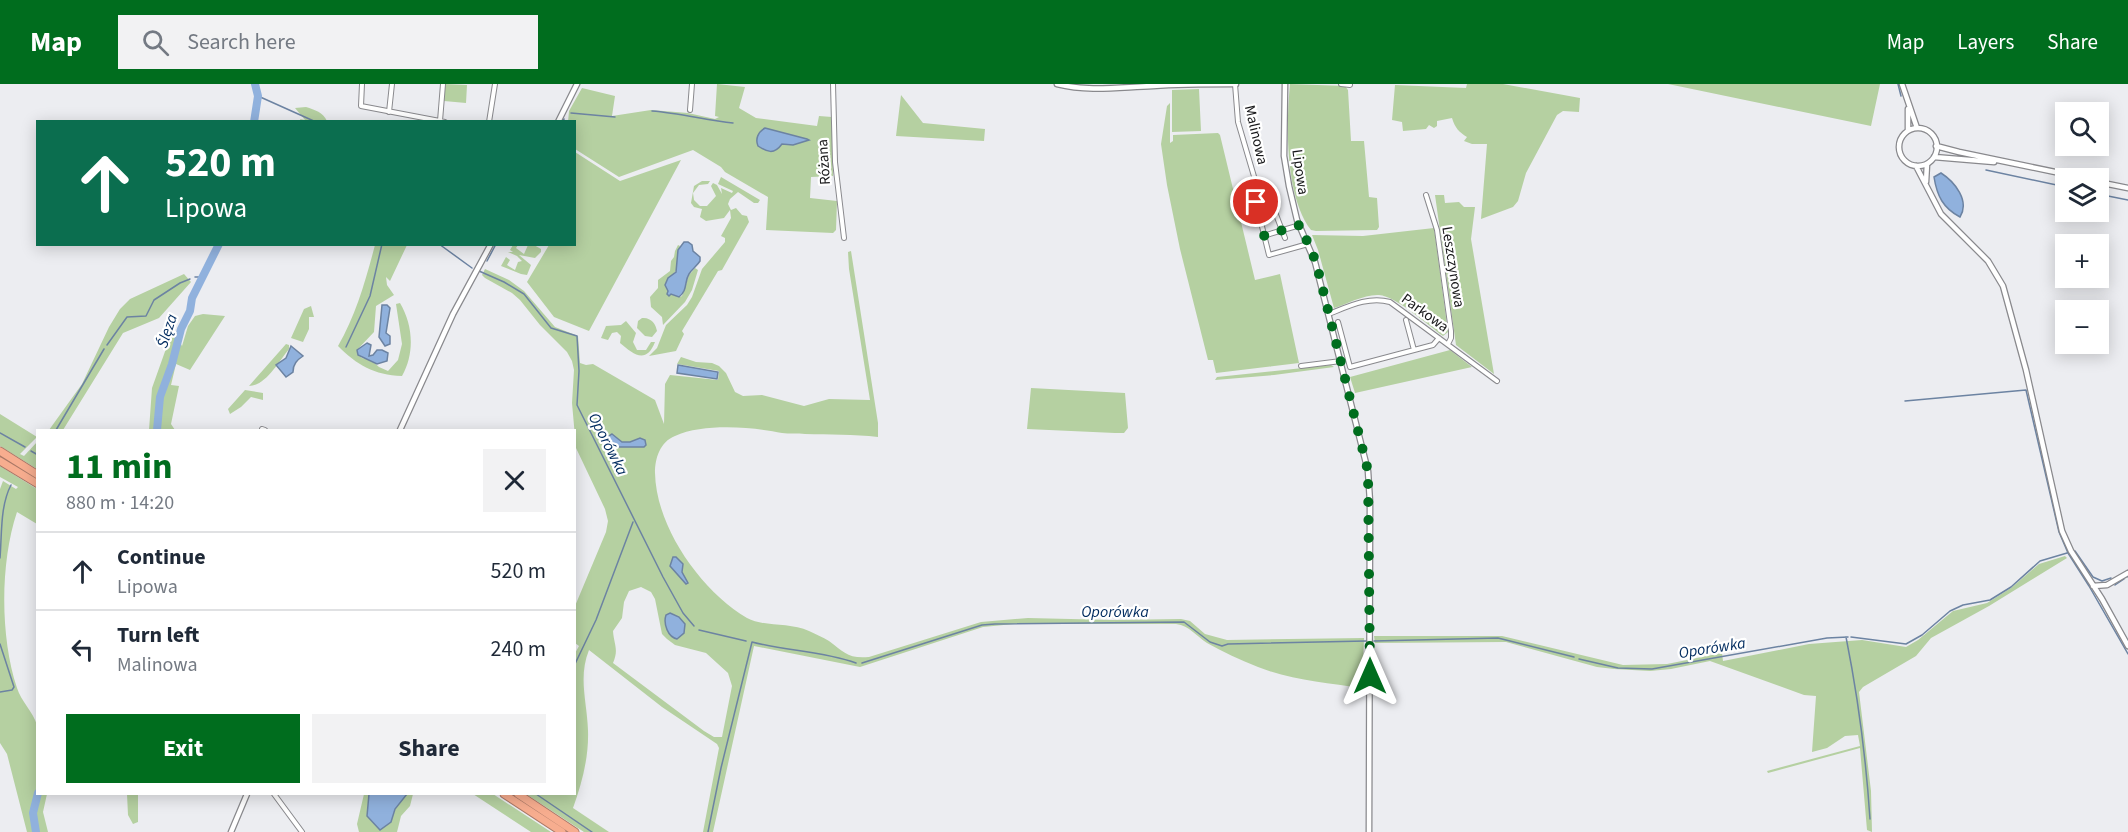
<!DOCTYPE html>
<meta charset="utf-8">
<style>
:root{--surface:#fff;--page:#f2f2f3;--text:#1f2937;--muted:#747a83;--line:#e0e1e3;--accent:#006d1e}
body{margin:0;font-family:"Source Sans 3",sans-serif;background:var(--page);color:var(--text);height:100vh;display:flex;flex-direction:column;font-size:22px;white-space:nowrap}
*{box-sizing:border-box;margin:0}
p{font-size:20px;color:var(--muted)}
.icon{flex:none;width:33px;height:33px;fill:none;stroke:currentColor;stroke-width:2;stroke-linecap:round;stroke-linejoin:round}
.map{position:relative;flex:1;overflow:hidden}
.drawer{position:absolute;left:36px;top:345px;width:540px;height:366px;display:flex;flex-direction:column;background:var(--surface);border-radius:0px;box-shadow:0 3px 15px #0003}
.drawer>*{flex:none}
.guide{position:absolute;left:36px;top:36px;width:540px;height:126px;border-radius:0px;box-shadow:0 3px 15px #0003;background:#0b6e4f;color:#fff;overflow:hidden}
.buttons{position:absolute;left:2055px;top:18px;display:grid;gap:12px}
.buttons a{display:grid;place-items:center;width:54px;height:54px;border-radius:0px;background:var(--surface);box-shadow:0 3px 15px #0003;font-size:30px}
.pin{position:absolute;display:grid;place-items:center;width:51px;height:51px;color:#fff;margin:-26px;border:3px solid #fff;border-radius:50%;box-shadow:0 2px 6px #0007}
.me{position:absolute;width:66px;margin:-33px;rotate:0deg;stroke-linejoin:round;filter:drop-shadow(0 0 4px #0008)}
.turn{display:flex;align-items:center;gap:21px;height:126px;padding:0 30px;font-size:27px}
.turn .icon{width:78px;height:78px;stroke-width:2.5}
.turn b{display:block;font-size:42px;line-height:51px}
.round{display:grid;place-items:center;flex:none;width:63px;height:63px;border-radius:0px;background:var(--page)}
.head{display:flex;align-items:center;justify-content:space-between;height:102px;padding:0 30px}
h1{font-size:36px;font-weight:700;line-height:45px;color:var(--accent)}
.primary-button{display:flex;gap:12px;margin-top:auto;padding:12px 30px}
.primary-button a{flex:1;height:69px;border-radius:0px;background:var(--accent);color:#fff;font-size:24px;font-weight:700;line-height:69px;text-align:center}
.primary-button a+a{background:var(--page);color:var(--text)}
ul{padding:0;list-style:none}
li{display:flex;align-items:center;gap:18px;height:78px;padding:0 30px;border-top:2px solid var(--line)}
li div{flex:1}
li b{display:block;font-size:22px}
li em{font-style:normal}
header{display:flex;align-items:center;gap:36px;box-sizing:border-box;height:84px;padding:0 30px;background:var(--accent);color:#fff}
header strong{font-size:28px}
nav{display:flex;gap:33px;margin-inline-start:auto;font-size:21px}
.search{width:420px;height:54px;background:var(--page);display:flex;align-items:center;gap:15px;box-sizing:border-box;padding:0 21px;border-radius:0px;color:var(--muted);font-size:22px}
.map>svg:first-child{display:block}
</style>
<header>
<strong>Map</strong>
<div class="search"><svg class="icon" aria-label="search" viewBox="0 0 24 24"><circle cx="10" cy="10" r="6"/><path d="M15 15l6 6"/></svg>Search here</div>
<nav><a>Map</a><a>Layers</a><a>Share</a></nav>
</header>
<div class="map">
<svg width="2128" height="748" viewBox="0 0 2128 748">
<rect width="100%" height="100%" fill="#ecedf1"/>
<path fill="#b5d0a1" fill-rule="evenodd" d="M445 0 467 1 466 19 444 17Z
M717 0 745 3 739 24 756 34 817 42 819 32 832 33 833 92 811 93 810 114 837 117 836 146 833 149 766 146 768 113 725 88 721 83 693 66 619 93 575 65 574 38H568L569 27 582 4 615 12 612 32 651 26 688 29 715 35 719 33 715 32Z
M1290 0 1345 2 1348 6 1351 57H1364L1369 113 1377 114 1379 143 1377 146 1316 147 1311 146C1285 112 1286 42 1290 0Z
M1467 0H1503L1580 14 1579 28 1563 27 1557 31 1526 89 1518 117 1513 123 1481 135 1487 60H1472L1464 57 1467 53C1459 48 1455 44 1452 34L1437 37V42L1434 44 1429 41 1426 45 1403 47 1402 38 1392 36 1395 1 1466 4Z
M1668 0H1880L1871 42Z
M1199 5 1201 47 1172 48V6Z
M901 11 923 39 985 45 984 57 896 52Z
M1170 19V59L1173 57V51L1218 49 1220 51 1255 196 1280 190 1299 279 1216 289 1213 276H1208L1180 165 1167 101 1161 60 1167 22Z
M306 23C315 26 323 28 327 37H301L300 35 305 36 295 24Z
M575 68 620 97 681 76 589 247 554 233 527 198 549 161 574 160Z
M721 93 760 116 758 119H754L738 108 730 115 728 120 731 126 736 124 742 131 747 132 749 138 722 186 718 187 682 247 684 250 676 267 649 272 657 264 666 241 687 221 692 213 702 185 725 158V154L721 152 731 134 730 126 724 134 706 137 700 133 702 125 694 123 691 119 694 102 702 97H710L708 100 699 101 693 109 694 116 700 122H707L716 112 711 102 713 99 717 101 722 110 721 104 732 109 733 107 718 100Z
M1435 111H1444L1445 119 1459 118 1464 123H1475L1471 155 1494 290 1456 261Z
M1434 144 1448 248 1443 252C1429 242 1396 212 1379 211 1365 210 1347 220 1334 224L1318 166 1312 151 1363 152Z
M375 161H407L390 197 386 193 387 201 394 211 376 222 374 248 357 266 358 271 362 274 371 276 379 283 388 287 398 276 402 260 396 220 400 219C413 241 415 269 402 292 374 291 357 281 338 262 356 231 366 195 375 161Z
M513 161H518L516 164 524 170 528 161H534L541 165V168L535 174 519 171 531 181 527 191 521 190 501 182 506 173 510 176 507 181 515 186 518 178 522 177 517 172 508 168H513L510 166Z
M678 161 680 162 677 171V185L672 192 671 210 680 213 682 212 689 191 695 184 698 186 692 206 685 218 663 241 662 233 651 223 650 213 658 204V196L670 187 671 177 674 173 675 167Z
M851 167 878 339V353C854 350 829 351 805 350 798 349 789 350 782 349 753 343 704 339 675 352 660 358 655 374 655 389 656 443 701 507 747 534 763 543 789 538 809 547 815 550 823 553 829 557 844 568 848 575 869 573L981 538 1028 534 1113 536 1181 535 1190 537 1205 550 1227 556 1364 554 1362 604C1327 599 1291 596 1258 583 1240 576 1223 568 1207 559 1196 552 1190 542 1176 540H1014L983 543 860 583 754 562 713 748H703L719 664 717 660 662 623 589 566C578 593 587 618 588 646 589 673 582 699 573 724L609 748H584L526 710H574V571L579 562 575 559V522L606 448 608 437 605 425 576 364 572 319 574 286 572 277 567 268 540 241 520 216 512 209 485 194 482 191 485 185 509 196 524 207 555 243 578 252 580 279 586 281 593 280 655 316 664 340 665 300 670 291 718 296 719 287 677 280 681 273 696 278 712 279 719 282 726 289 735 308 743 312 762 311 804 322 829 315 870 316 849 185 848 168ZM641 503 651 508 655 515 662 550 667 555 675 561 706 569 728 589 732 602 722 653H714L704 647 613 579C619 565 614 561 613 547L622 534 624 518 629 507Z
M184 190 191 198 159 234 123 249 63 346H49L82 300 109 243 120 225 130 215Z
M311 222 314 233H309V245L303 258 291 254 304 225Z
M203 230 225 232 190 286 176 280 171 301 179 302 171 340 175 346H149L152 304 173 245 182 262 188 242 195 232Z
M642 234C651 233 656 240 657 247L652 253 645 252 637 244 638 237Z
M626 237 636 249 633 258 637 266H646L651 258H655C646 281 633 270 620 259L621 252 617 248 612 249 608 256 601 254 606 242 621 241Z
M286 260 289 261V265C279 277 266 302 249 302Z
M1450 266 1472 283 1355 309 1350 293Z
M1331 281 1334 283 1274 291 1215 296 1217 293Z
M1031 304 1125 309 1128 344 1124 349H1115L1027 345Z
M245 306 263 309V316L251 313 241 323 230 330 228 325Z
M0 330 37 353 20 370 24 372 37 358V385L0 362Z
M0 382 37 405V440L17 428C0 479 0 553 17 604 21 617 33 628 37 641 41 653 38 694 38 710H47L43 728 48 748H27L7 670 0 659V405L3 397 16 405 18 403 0 393Z
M2065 472 2067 474 1989 522 1931 554 1916 572 1863 603 1859 608 1871 707 1872 748 1867 746 1860 664 1768 689 1767 687 1860 662 1858 651 1845 652 1827 664 1812 668 1816 612 1804 611 1710 577 1671 585 1650 587 1614 585 1597 583 1506 558 1375 559 1374 552H1502L1623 581 1667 580 1722 569 1723 577 1809 560 1862 556 1906 563 1918 556 1953 527 1987 519 2011 504 2039 480Z
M127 710H138V738L133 740 128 731Z
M364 710H369L367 732 391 738 395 725 407 710H413L410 722 401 732 397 748H359L357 740Z
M473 710H493L551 748H531Z"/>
<path fill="#90b1dd" stroke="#6c83a2" stroke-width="1.5" d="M765 44 807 55 809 56 793 61 782 60C774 71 767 68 758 62 755 55 758 48 765 44Z
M1941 89C1955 98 1970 117 1960 133 1943 124 1937 112 1934 93Z
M684 158H688L692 161 693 167 700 173V177C697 182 692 185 689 190 684 198 688 206 679 213L671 210 669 212 667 210 668 207 665 201 668 194 676 188 678 166Z
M382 221H387L390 224 386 249 390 252V260L385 262 379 253Z
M367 259 371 261 369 272 373 271 377 266H382L388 269 387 277 377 280 358 271 357 266Z
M291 262 303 272C297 276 293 280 293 288L286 293 276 281 286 274Z
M678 281 718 288 717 295 677 289Z
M612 350 622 358H630L640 354 645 356 646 361 644 363H609L606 359V354Z
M673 473H676L683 480 682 488 688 499 686 500 670 482Z
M670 529 679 533 685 540 684 549 677 555C668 553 663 540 666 531Z
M369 710H407L395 725 391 738 380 746 367 732Z"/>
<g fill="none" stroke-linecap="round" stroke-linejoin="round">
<path stroke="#6c83a2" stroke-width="1.5" d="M1898 0 1901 12
M258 12 316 38
M652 27C679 29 706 36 733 39
M571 29 615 33
M563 38 564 35
M1986 86 2066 103
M2098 110 2128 116
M439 160 472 184
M487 177 496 160
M479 187 504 198 524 210 551 244 577 252 579 287 577 321 663 493 683 529 694 542
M195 193H202
M107 261 127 233 146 232 154 216 180 199 190 195
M346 263 370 212 382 160
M1905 317 2026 306 2059 448 2068 469 2089 502 2128 570
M56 346 104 265
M0 349 25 363
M31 367 38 371
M37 373 38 372
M2075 467 2093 493 2102 497 2111 494
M0 474C2 450 0 422 11 401
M2128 493V492
M2115 501 2124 495
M699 546 746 557
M1846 553C1858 613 1866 674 1870 735
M1851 553 1906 560 1922 551 1950 527 1963 521 1990 516 2011 503 2040 477 2067 469
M1374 557 1498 554 1574 573
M0 560 14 603 12 606 0 608
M1579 575 1618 584 1652 585 1827 554 1848 553
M862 579 982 541 995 540 1184 538 1210 558 1222 562 1228 560 1366 557
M574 582 596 536 633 438
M536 710 592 748
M708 748 721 684 752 558C786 567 823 567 856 579"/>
<path stroke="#90b1dd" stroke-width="8" d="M254 38 258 12 255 0
M157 346 160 313 172 280 181 245 190 227 192 214 219 160
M36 748 33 729 38 709"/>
<defs>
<path id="minor" d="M362 0 361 22 445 38
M833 0 835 78 844 154
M1235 0 1238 38 1258 106 1256 118 1269 171 1308 160
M1341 0 1350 1
M690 26 692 0
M389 28 392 0
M440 37 443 0
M489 38 495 0
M1258 106 1270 115 1285 154
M1426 111 1437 146 1451 247V254L1448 260
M1263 152 1300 141
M1329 230C1349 222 1369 212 1390 218L1497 297
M1406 236 1414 266
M1338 238 1350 283 1433 261 1439 254
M1301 282 1341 277
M262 345 265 346
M274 710 302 748"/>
<path id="tertiary" d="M1057 0C1089 8 1120 3 1153 2 1181 0 1208 0 1236 0
M1285 0 1284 72 1289 102 1297 136 1315 178 1368 387 1370 418 1369 748
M1902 0 1917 44
M1908 25V46
M558 38 577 0
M1899 63a19 19 0 1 1 38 0a19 19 0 1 1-38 0Z
M1936 62 1959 68 2084 94
M1934 73 1994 78
M1916 82 1941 130 1988 177 2003 202 2026 286 2062 447 2071 467 2102 515 2128 562
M1926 98 1927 80
M2098 98 2128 104
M400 346 453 230 491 160
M2093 502 2107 501 2128 489
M231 748 247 710"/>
<path id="motorway" d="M0 367 38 391
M0 377 38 400
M504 710 562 748
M518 710 575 748"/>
</defs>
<use href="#minor" stroke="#89898d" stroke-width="6"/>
<use href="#tertiary" stroke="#89898d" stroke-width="7"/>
<use href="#motorway" stroke="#a97866" stroke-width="9"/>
<use href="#minor" stroke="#fff" stroke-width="4"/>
<use href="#tertiary" stroke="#fff" stroke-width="4.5"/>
<use href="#motorway" stroke="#f7ad8f" stroke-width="7"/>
</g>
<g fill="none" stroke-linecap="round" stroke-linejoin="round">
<path stroke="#006d1e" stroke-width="10" stroke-dasharray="0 18" d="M1256 118 1263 152 1300 141 1316 178 1368 387 1370 592"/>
</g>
<g text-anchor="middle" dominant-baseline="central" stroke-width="4.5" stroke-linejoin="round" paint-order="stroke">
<g font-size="15" fill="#171719" stroke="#fff">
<text transform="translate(1256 51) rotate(77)">Malinowa</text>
<text transform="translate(824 78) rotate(-94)">Różana</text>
<text transform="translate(1300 88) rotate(82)">Lipowa</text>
<text transform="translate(1453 183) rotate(81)">Leszczynowa</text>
<text transform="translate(1425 229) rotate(36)">Parkowa</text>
</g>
<g font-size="16" font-style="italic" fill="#002b5f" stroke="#fff">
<text transform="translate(167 247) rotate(-72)">Ślęza</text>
<text transform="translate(608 360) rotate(63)">Oporówka</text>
<text x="1115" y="528">Oporówka</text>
<text transform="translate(1712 564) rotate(-9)">Oporówka</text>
</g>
</g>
</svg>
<div class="buttons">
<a><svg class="icon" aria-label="search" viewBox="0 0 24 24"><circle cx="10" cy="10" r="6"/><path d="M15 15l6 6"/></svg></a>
<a><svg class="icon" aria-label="layers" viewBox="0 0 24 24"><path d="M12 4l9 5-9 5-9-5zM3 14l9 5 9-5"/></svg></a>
<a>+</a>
<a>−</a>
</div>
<div class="pin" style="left:1256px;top:118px;background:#d93025"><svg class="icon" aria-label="arrive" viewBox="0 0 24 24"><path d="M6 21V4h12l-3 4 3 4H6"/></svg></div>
<svg class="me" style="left:1370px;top:592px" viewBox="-20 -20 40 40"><path d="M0-17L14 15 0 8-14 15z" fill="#006d1e" stroke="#fff" stroke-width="4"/></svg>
<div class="guide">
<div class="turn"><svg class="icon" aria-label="ahead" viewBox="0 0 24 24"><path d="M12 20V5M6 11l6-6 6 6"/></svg><div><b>520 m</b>Lipowa</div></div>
</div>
<section class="drawer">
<div class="head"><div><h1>11 min</h1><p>880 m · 14:20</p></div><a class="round"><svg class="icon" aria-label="close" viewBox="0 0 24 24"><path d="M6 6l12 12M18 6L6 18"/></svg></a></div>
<ul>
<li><svg class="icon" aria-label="ahead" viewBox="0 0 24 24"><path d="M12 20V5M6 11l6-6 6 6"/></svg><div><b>Continue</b><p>Lipowa</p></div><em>520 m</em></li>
<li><svg class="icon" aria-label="left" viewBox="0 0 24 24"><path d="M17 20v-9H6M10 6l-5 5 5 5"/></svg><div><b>Turn left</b><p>Malinowa</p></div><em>240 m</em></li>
</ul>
<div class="primary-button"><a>Exit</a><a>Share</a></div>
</section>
</div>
